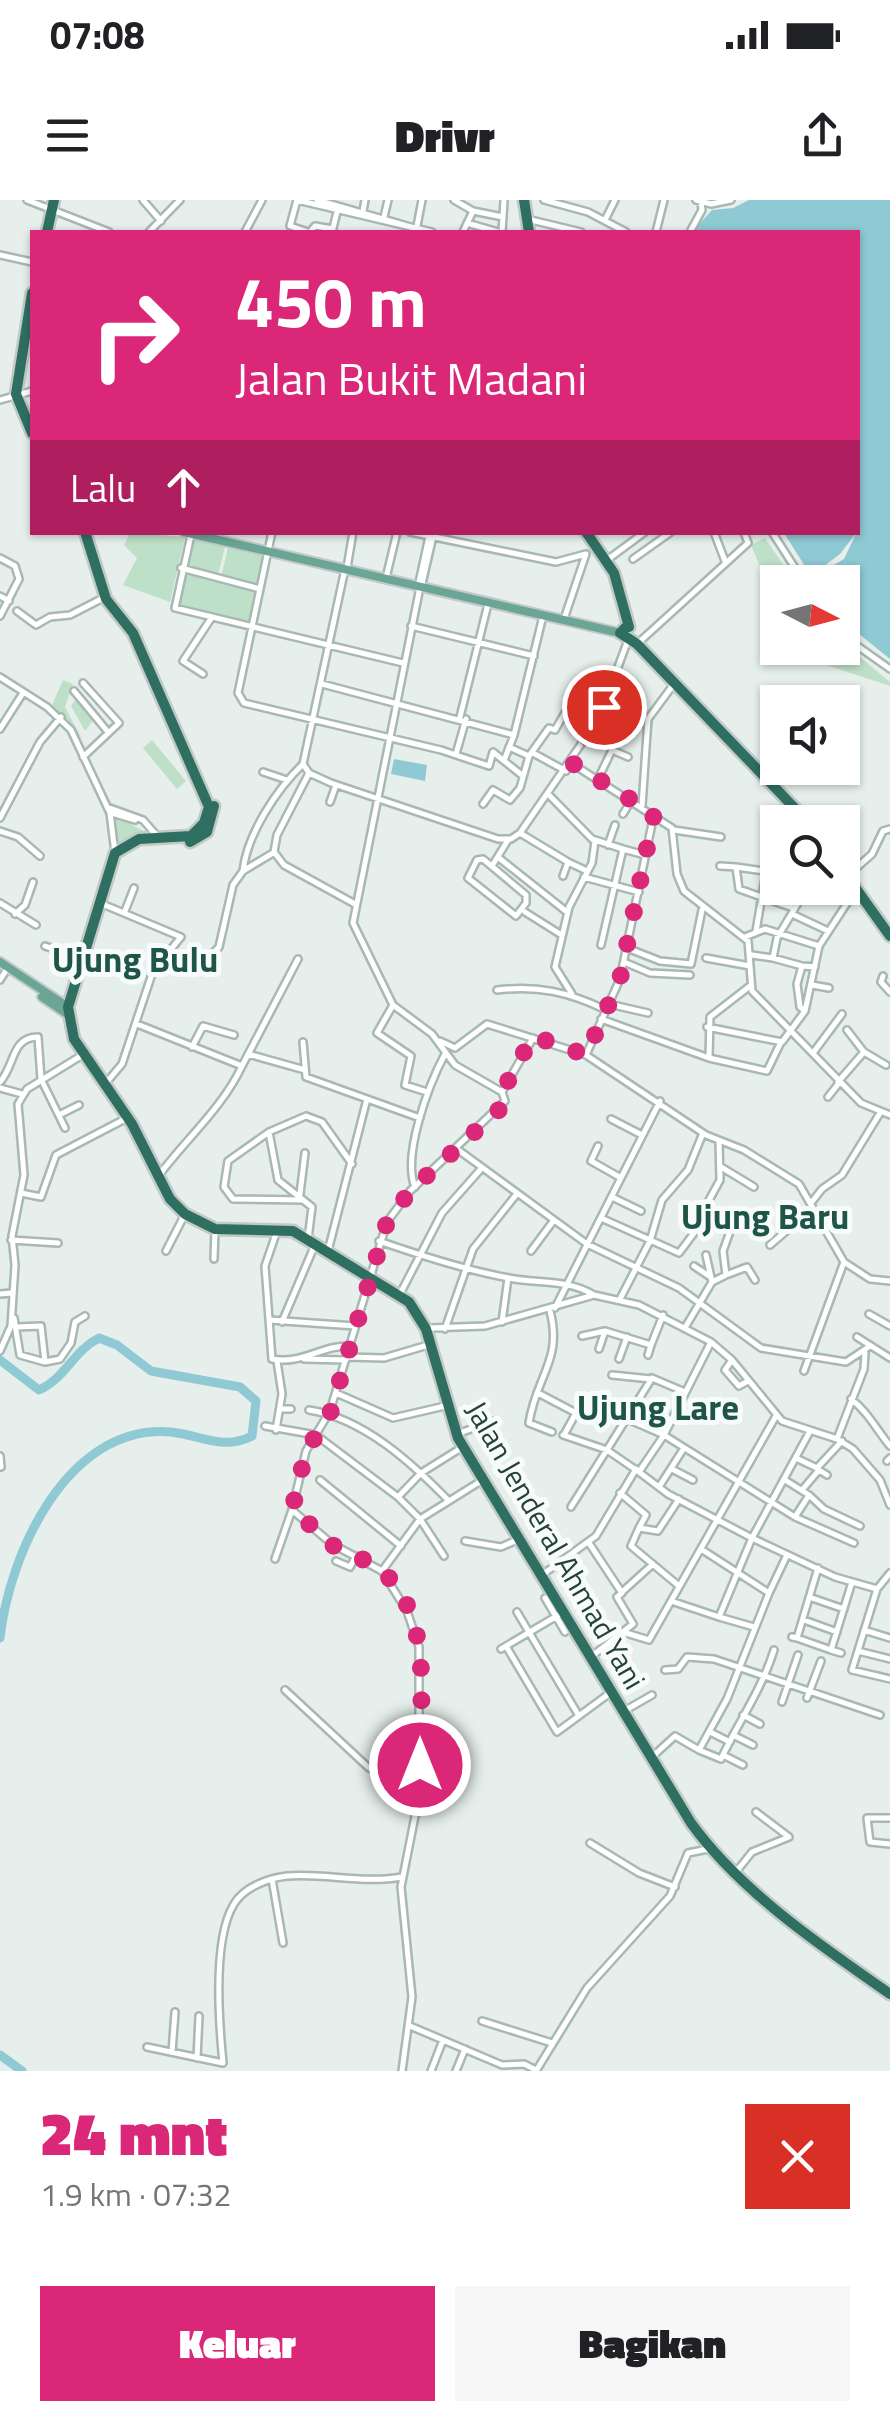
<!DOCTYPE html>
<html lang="id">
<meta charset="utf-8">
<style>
:root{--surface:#fff;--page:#f6f6f6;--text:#202124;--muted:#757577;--accent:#db2777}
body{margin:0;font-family:"Titillium Web",sans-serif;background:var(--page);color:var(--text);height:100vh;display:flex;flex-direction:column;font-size:38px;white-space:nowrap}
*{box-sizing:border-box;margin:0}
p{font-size:32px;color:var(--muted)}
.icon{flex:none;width:55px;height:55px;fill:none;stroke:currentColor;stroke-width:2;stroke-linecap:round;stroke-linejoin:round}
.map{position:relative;height:1871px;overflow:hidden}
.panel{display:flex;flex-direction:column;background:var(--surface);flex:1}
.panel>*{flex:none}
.hud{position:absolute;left:30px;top:30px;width:830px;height:305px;border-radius:0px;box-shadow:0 2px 8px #0004;background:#db2777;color:#fff;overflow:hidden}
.needle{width:65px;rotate:96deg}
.fabs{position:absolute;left:760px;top:365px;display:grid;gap:20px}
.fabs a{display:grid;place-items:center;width:100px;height:100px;border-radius:0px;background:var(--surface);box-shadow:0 2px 8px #0004;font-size:50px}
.pin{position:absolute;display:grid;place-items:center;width:85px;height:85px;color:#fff;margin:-42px;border:5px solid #fff;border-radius:50%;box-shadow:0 2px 10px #0007}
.me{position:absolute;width:110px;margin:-55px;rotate:0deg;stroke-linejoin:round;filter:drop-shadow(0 0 8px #0008)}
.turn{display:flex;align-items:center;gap:35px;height:210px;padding:0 40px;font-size:45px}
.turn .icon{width:130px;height:130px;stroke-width:2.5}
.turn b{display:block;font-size:70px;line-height:85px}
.then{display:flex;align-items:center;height:95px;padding:0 40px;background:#0003;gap:20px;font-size:38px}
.round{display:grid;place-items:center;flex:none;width:105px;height:105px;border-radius:0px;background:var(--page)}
.headline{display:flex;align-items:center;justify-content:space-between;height:170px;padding:0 40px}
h1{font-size:60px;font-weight:800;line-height:75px;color:var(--accent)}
.cta{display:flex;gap:20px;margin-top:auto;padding:20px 40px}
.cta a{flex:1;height:115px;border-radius:0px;background:var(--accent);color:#fff;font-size:40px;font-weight:800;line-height:115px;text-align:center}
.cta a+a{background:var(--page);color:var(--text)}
.status{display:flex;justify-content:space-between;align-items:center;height:70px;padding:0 50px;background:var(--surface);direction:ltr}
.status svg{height:28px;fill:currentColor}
header{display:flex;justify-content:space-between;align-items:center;height:130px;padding:0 40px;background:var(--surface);font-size:45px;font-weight:800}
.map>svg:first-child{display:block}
</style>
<div class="status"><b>07:08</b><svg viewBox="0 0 49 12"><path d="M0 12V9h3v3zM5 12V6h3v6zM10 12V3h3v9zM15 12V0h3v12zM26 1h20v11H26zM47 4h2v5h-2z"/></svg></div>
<header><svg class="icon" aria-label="menu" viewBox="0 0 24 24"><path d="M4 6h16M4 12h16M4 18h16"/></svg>Drivr<svg class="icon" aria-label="share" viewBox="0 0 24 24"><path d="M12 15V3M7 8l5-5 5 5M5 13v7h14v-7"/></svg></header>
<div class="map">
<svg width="890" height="1871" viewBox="0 0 890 1871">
<rect width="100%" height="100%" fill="#e6efeb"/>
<path fill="#bfe0c8" d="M130 333 185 337 170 402 123 385 137 358 124 345Z
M191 338 225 347 218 375 183 365Z
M765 338 795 382H778L775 403 751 345Z
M228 347 266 356 260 387 221 377Z
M182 368 258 390 252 425 175 408Z
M843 443 890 482V486L817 462 822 455 811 448H842Z
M63 480 73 484 65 507 82 539 52 505Z
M77 497 95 518 85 531 71 506Z
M152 540 186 581 177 589 143 548Z
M116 616 151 635 129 639 116 648Z"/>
<path fill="#8ec9d4" d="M749 0H890V459L843 421 842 382H815L784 333 858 332V32L693 31 712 10 733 8Z
M394 559 427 565 425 581 391 574Z"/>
<path fill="#e6efeb" d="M857 332 844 359 827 369 830 375 811 382 808 378 840 354Z"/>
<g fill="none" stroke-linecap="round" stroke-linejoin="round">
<path stroke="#8ec9d4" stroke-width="9" d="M0 1160 39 1190C66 1178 73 1151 99 1138L117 1145 151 1171 240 1187 256 1201 252 1236C223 1251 200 1235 171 1232 67 1223 9 1355 0 1438
M0 1855 22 1871"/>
<defs>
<path id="minor" d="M27 0 109 32
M143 0 161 21
M317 0 421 30
M454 0 473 11 503 17
M544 0 588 12 626 32
M696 0 711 4 731 0
M363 11 365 0
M384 17 388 0
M527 19 581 32
M605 20 615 0
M467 23 498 32
M417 26 422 0
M149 32 180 0
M245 32 262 0
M308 32 290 26 297 0 432 32
M310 32 315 26 333 29
M332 32 338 8
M463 32 473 11
M502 32 504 0
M656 32 664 0
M690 32 702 10 701 2
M0 55 32 62
M0 200 32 191
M272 332 238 493 244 503 441 550 489 566 493 552 523 576
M410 332 556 362 586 354
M714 332 725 361
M772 332 804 382
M191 335 175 408 403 463
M0 358 15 366 19 379 0 416
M633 359 671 332
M607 360 645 332
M181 368 260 389
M347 368 353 332
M345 369 303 564 309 573 331 583 498 639H511L520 633 599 518 628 440
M386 378 397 332
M418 387 430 332
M421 388 434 332
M0 396 9 401
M17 411 36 425 50 417 70 415 105 397
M564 419 586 354
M411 426 534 456
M842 435 890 469
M637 444 748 343 744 332
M203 474 183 461 212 417
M0 477 47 507 71 530 110 613 115 653
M83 483 119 523 83 557
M322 484 514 535 543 416
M74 491 108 532
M460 517 488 404
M0 529 23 493
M509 547 529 556
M533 553 566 571
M456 554 466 519
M505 558 514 535
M571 563 672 628 677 674 684 691 748 741 752 791 861 903 890 915
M263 572 287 580
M309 573 277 635 274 652 284 665 355 704
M598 579 612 550 628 557
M549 595 592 639 623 649
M330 602 336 585
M483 604 493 590 510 600 520 588 529 556 549 528 555 530 576 494 604 507
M642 606 648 519 674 484
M107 607 143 620 158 637
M112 613 135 620
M623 614 632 599
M0 618 40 542 61 517
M674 630 721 637
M0 631 18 637 40 656
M520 633 568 662 563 676
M608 645 615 625
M499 658 567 712
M483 659 526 695V703L516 716 468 678 477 660Z
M568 662 587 671
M492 666 508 640
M720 666 736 667 739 689 793 708
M736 667 778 673
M243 671C247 634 277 589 303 564
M847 676 872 654 883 631 890 629
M584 677 639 692
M0 703 36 725
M100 703 181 737 153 771 122 864 106 883
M125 711 134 688
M525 712 560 734
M15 714 25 705 33 682
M792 714 828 731
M756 731 766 672
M745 737 765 729 819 746
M601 745 623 649 645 655
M45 746 83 759
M627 748 660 761 691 764 702 710
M752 755 773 758 777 738 807 688
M706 758 750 766
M773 758 802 766
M624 762 650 773 690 775
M202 765 219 747 233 685 243 671 273 653
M883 776 881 782 890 792
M0 780 5 772
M812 785 829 788
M497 790C537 785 569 792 606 810
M572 794 555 767 569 707 592 663 595 641
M609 804 648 813
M393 805 377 833 411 856 405 885 427 892
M805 811 800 807 797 784 802 766 815 767
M601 819 709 858 710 817 750 786
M137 824 242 866 298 759
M707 827 782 842 805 811 819 746 855 691
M847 830 864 852 886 865
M440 841 455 848 487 824 586 855 706 935 744 950 799 984 844 1062 870 1079 890 1081
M303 842 306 877 420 918
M192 847 203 826 234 835
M813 853 842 814
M248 854 305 870
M586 855 620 779 654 614
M709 858 767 871 781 842
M0 882C15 866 11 837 38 837L41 879 65 928
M838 882 864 852
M0 888 22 894
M502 892 533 838
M828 897 839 883
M59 915 79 905
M611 919 640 934
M269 932 278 980 312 1007 308 1039
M598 946 591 961 621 978
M457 949 587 1044 679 1088 761 1148 846 1162 870 1146
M721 967 754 987
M160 974C187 938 223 907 242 866
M415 987C402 955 429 884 445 854
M21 993 41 997 56 955 125 919
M300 994 305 953
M612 997 641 1011
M303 1000 233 999 224 987 228 961 269 932 306 916 322 922 352 964
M811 1003 822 989 842 975 880 913
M601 1018 679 1053 697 1029
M695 1026 720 980 719 942
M277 1031 265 1066 272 1159C301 1165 322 1145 350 1146
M11 1040 58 1043
M379 1041C422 1056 465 1070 509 1078 539 1084 568 1079 594 1095
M770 1045 813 1008
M166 1051 184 1016
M328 1051 367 899
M531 1051 554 1020
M214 1059 215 1029
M694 1066 709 1076
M726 1075 747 1067 755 1080
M712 1082 726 1075 723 1051 732 1026 730 1017
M0 1094 11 1093
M400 1094 442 1013 480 970
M620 1099 650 1041 662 1000 688 970 703 933
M555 1108 660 901
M550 1111C563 1160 536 1176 529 1223L552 1232
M869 1114 890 1126
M14 1118 20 1155 45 1162 41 1126 16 1127
M270 1120 355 1126
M282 1122 314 1047
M502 1122 508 1078
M686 1126 712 1082 706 1055
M429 1128 485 1126 594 1095 639 1105 711 1142 732 1160 782 1221 837 1239 853 1249 880 1280 890 1305
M445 1129 473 1049 516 995
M582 1136 605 1131 651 1145 663 1115
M857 1137 890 1158
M599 1149 605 1131
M0 1151 11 1126 15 1065 12 1036 24 975 18 904 27 889 84 854
M648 1155 651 1145
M347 1157 384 1158 428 1145
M304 1159 346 1160
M619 1159 627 1137
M732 1160 725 1170 739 1186 748 1181
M45 1162 60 1159 71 1143 75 1122 85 1116
M804 1171 844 1062
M612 1175 651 1179
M336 1193 393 1218 445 1206
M538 1193 576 1213 584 1200 664 1235 795 1317 854 1343
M851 1199C868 1212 876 1229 890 1246
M281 1209H291
M309 1210C363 1218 412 1263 449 1301L420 1319 398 1297
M265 1226 316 1235 398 1297 421 1273 461 1248
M276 1230 282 1194 277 1161
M460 1233 492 1221
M563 1235 607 1250 639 1272 664 1235 711 1142
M564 1235 576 1213
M837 1239 864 1169 865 1153
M0 1256 1 1267
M798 1259 817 1268 842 1241
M887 1261 890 1258
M672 1269 693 1280
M639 1272 668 1294 752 1338 835 1377 877 1389 890 1373
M320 1280 401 1346
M785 1280 809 1295
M659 1287 684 1248
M802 1290 819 1270 827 1275
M620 1293 646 1315 639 1328
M679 1299 658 1331 639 1328 631 1346 679 1386
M449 1301 481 1281
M571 1307 652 1178 685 1192
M795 1317 809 1295 824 1309 860 1326
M465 1341 501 1347 517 1340
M589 1343 622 1393 617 1397 633 1424 592 1456
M701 1349 769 1393 787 1355
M275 1359 292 1310
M336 1361 350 1367 356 1356
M382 1371 420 1319 444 1356
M542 1375 596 1336 636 1269
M877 1389 852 1470 890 1479
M622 1392 653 1364
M545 1398 565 1432
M812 1398 844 1409
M671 1401 719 1417
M517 1412 579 1516
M804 1420 837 1432
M754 1427 719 1417 752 1338 809 1233
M864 1430 890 1438
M626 1433 649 1440 776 1216
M792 1437 797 1438 818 1368
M797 1438 831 1450 852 1382
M506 1446 557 1532 610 1493
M501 1449 562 1413
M831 1450 841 1453
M858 1451 890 1459
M665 1470 678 1469 687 1457 714 1459 880 1515
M285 1490 369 1568 420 1587
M807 1498 821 1461
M782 1502 798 1455
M624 1511 652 1495
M743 1515 760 1524
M710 1532 730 1542
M733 1535 753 1545
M699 1550 721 1559C739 1521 762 1489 774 1450
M723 1555 743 1565
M652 1557 675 1536 699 1550 727 1499 769 1393
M890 1618H867L870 1642 890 1644
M590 1643 639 1673 675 1687
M736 1672 752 1652 789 1637 756 1612
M272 1679 283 1743
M482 1821 552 1843
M410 1826 502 1865 524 1864 536 1870
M147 1847 223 1863C219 1823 212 1740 234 1704 244 1687 269 1678 287 1676 326 1673 363 1684 402 1677
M172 1852 175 1812
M197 1858 199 1816
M402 1871 412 1797 401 1687 419 1596V1447L407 1411 382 1371 332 1344 292 1310 306 1251 330 1211 387 1022 410 991 505 901 502 892 455 865 432 834 393 805 353 723 420 387
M431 1871 443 1840
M456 1871 465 1849
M536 1871 587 1788 670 1696 688 1653 708 1649"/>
<path id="major" d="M184 332 620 433
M0 762 68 807
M42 797 67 814"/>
<path id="highway" d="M524 0 529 32
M47 32 54 0
M32 93 16 194 32 233
M85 332 106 399 133 433 209 607 204 623 191 636 139 639 115 653 68 807 74 839 132 924 170 999 185 1014 215 1029 293 1031 409 1102 426 1129 458 1238 691 1623C741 1692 821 1746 890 1794
M586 332 614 373 629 427
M628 425 620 433 637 444 808 622
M190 642 207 632 214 606
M842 669 890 736"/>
</defs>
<use href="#minor" stroke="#a8b8b2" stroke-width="10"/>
<use href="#major" stroke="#c2cac8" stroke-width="12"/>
<use href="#highway" stroke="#c2cac8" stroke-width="15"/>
<use href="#minor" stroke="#fff" stroke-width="5"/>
<use href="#major" stroke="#6aa596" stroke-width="8"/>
<use href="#highway" stroke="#2f6f62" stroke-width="10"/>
</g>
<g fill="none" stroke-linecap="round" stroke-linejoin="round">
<path stroke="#db2777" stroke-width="18" stroke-dasharray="0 32.4" d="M420 1565C419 1503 435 1418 382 1371 368 1359 349 1355 334 1346 319 1336 308 1320 292 1310L306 1251 330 1214 387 1022 410 991 502 907V892L533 836 586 855 620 779 654 614 572 563 604 507"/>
</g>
<g text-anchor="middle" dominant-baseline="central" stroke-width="10" stroke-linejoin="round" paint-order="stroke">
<g font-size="30" fill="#24423a" stroke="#f7fbf9">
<text transform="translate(556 1345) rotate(60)">Jalan Jenderal Ahmad Yani</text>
</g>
<g font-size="35" font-weight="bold" fill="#1f5548" stroke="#f7fbf9">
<text x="135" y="759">Ujung Bulu</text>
<text x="765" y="1016">Ujung Baru</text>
<text x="658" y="1207">Ujung Lare</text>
</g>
</g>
</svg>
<div class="fabs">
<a><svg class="needle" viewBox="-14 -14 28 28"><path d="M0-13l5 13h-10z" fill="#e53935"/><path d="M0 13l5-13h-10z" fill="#757577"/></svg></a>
<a><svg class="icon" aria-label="sound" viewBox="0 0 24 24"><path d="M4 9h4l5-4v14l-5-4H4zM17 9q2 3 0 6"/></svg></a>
<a><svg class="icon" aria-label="search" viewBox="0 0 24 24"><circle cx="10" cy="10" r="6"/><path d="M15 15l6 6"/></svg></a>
</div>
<div class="pin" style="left:604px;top:507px;background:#d93025"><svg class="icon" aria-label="arrive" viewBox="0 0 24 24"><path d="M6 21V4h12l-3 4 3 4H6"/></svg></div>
<svg class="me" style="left:420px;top:1565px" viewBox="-20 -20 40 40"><circle r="17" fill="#db2777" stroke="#fff" stroke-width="3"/><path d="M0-11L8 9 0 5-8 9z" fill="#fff"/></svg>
<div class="hud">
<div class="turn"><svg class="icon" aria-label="right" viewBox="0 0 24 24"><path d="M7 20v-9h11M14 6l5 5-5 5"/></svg><div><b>450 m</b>Jalan Bukit Madani</div></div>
<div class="then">Lalu<svg class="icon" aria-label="ahead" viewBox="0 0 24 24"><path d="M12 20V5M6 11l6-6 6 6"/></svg></div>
</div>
</div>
<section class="panel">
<div class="headline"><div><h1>24 mnt</h1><p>1.9 km · 07:32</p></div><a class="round" style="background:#d93025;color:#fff"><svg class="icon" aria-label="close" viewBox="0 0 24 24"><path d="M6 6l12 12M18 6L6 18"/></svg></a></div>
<div class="cta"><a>Keluar</a><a>Bagikan</a></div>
</section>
